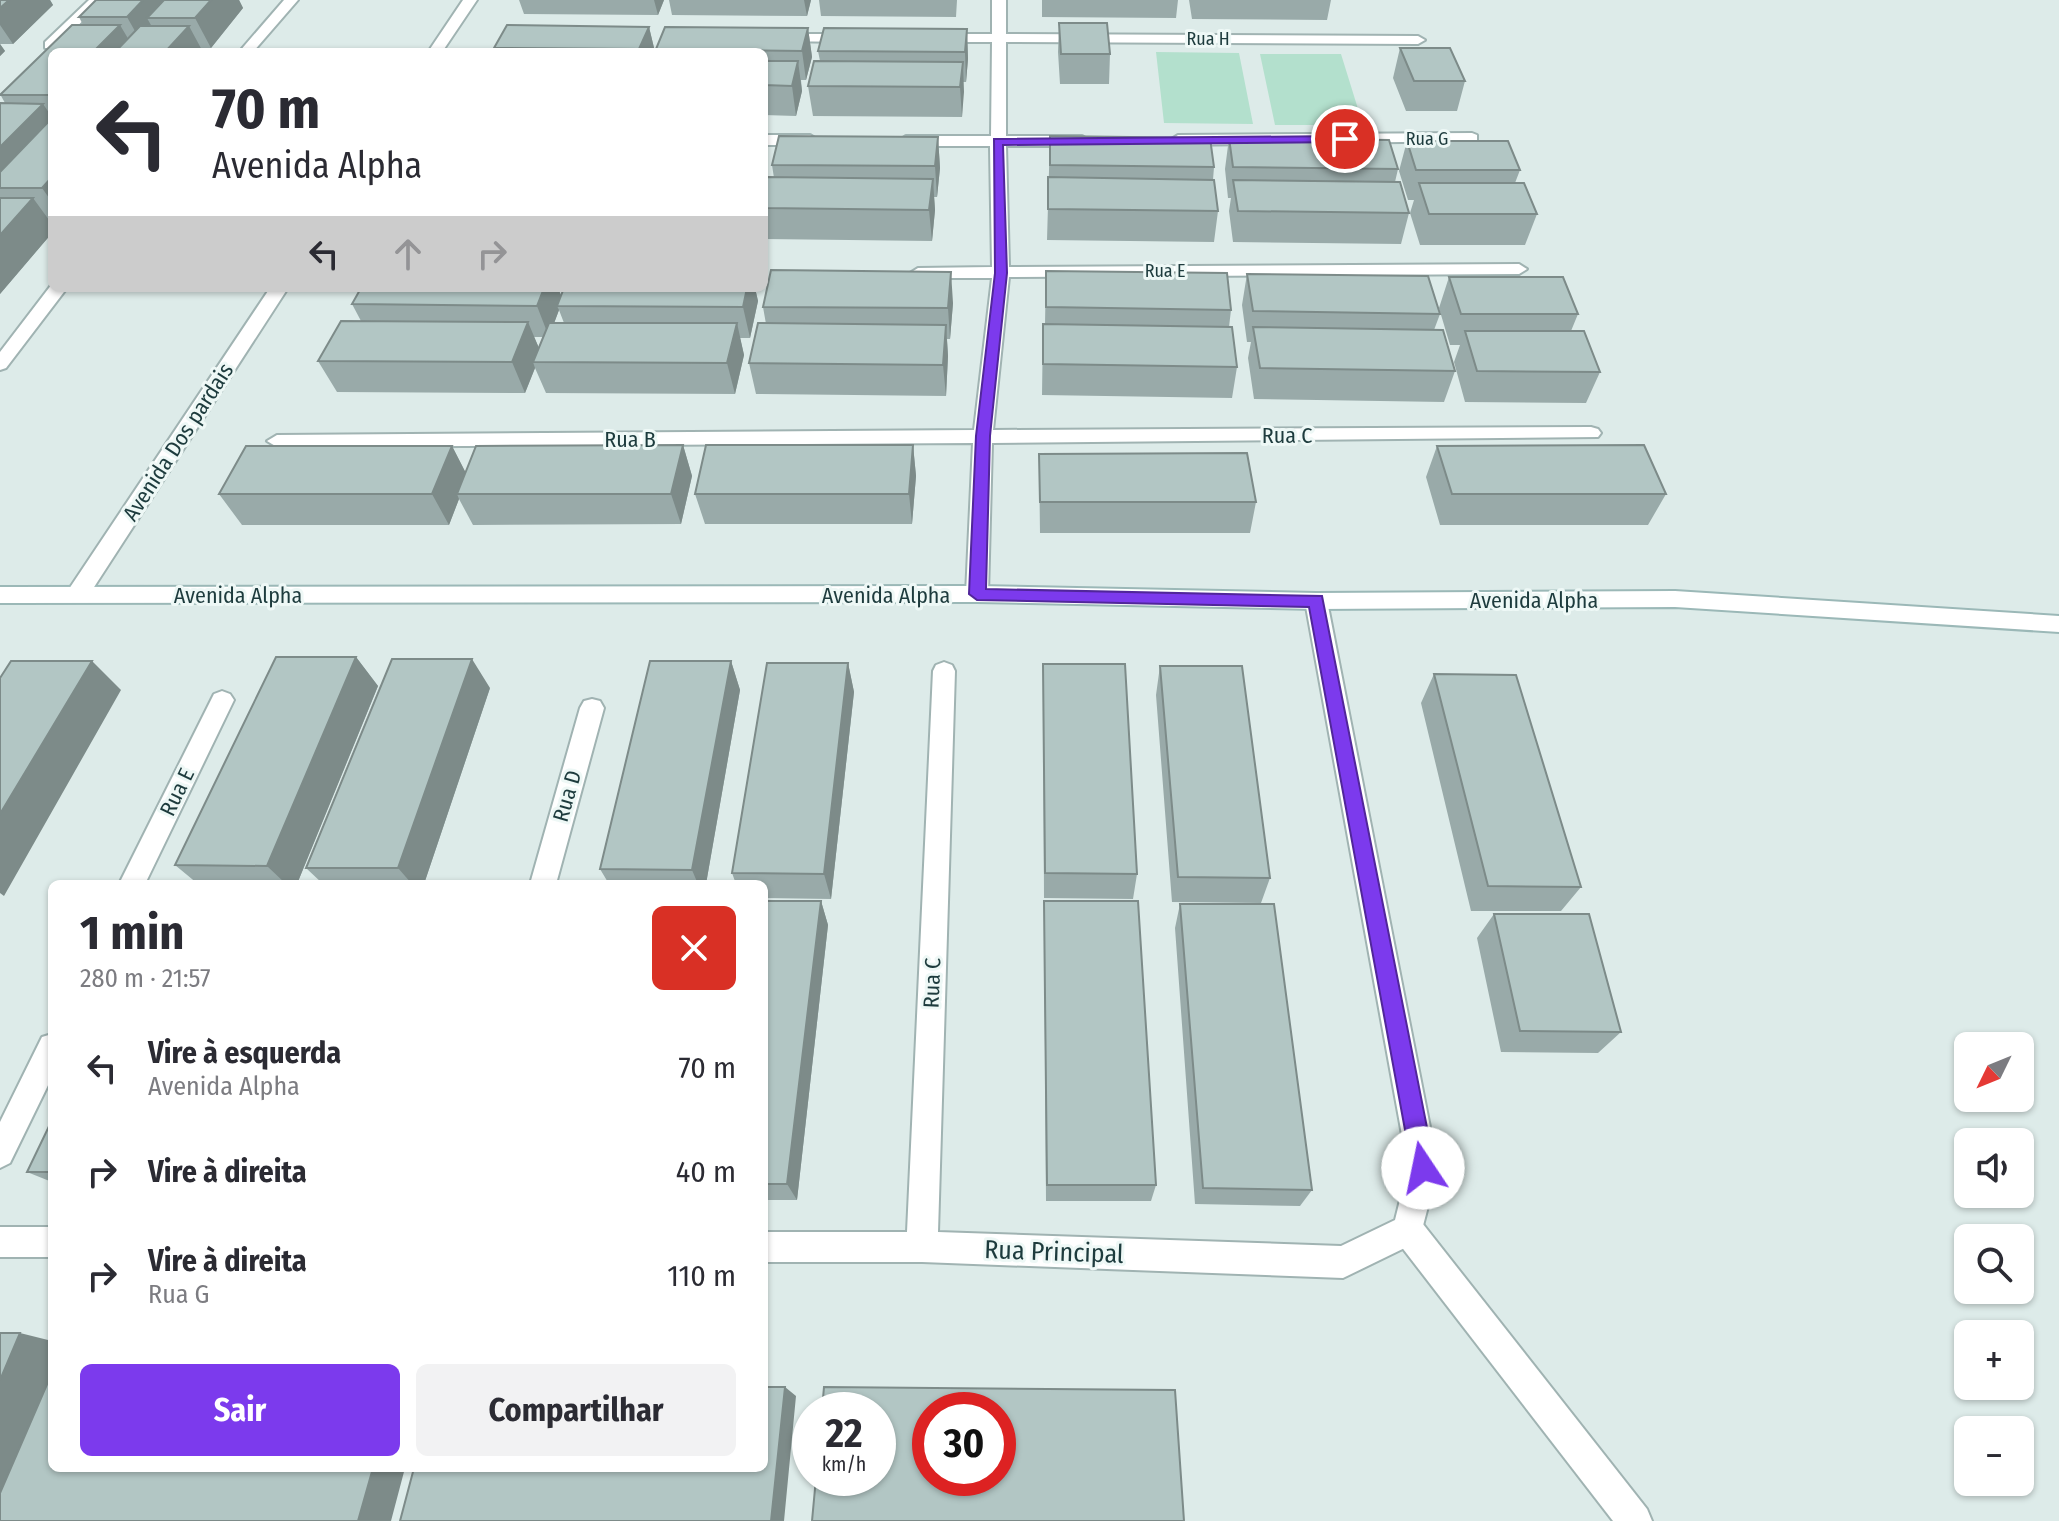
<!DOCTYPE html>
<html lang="pt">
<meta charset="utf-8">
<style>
:root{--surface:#fff;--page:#f2f2f3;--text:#2b2b33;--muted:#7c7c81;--accent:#7c3aed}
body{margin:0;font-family:"Fira Sans Condensed",sans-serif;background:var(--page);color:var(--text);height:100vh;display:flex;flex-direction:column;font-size:30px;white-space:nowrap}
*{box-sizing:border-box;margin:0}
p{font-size:26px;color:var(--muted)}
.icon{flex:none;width:44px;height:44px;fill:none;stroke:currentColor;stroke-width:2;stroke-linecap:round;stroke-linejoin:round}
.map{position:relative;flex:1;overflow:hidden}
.panel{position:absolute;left:48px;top:880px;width:720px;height:592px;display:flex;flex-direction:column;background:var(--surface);border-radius:12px;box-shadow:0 2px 6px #0004}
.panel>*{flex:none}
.top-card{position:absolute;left:48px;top:48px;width:720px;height:244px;border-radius:12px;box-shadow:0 2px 6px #0004;background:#fff;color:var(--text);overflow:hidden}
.needle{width:52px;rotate:227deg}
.tools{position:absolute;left:1954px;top:1032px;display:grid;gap:16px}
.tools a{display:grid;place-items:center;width:80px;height:80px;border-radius:12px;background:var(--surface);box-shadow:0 2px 6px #0004;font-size:40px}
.speed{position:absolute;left:792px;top:1392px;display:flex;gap:16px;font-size:40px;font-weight:700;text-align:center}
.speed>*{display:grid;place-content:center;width:104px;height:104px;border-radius:50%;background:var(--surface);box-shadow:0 2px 6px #0004;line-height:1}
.speed small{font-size:20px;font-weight:400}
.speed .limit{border:12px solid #d22;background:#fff;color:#111}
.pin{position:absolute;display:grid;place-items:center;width:68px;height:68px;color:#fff;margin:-34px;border:4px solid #fff;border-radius:50%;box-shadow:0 2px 8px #0007}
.me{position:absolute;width:88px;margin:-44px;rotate:349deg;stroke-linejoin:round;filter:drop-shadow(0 0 6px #0008)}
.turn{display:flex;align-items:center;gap:28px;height:168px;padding:0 32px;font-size:36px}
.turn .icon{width:104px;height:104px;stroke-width:2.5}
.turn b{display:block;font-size:56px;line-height:68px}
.lanes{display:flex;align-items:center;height:76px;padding:0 32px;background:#0003;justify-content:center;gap:40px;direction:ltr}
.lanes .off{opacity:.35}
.round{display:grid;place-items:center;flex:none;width:84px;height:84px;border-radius:12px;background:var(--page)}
.head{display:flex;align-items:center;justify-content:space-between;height:136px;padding:0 32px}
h1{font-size:48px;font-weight:700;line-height:60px}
.cta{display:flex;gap:16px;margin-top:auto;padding:16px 32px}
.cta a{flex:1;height:92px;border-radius:12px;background:var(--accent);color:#fff;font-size:32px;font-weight:700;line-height:92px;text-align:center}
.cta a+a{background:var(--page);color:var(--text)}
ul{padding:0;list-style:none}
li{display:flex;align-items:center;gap:24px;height:104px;padding:0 32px}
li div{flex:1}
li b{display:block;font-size:30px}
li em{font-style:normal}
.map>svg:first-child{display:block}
</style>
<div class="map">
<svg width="2059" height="1521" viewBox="0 0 2059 1521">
<rect width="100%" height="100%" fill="#ddebe9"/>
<path fill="#b3e0cd" d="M1156 52 1239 53 1253 124 1164 123Z
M1260 54H1341L1363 125H1275Z"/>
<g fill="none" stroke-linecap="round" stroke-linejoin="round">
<defs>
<path id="lane" d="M1408 1215 1419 1219 1647 1509 1652 1521H1613L1397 1241 1393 1230 1397 1219Z"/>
<path id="street" d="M89 0H104L55 48H45V42Z
M284 0H298L253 52H239Z
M463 0H477L442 52H428Z
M992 0H1006V34L1418 36 1425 40 1418 44 1006 42V136H1082L1090 141 1082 146H1006L1009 267 1519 264 1527 269 1519 274 1009 277 993 430 1591 427 1598 429 1601 433 1598 437 992 443 988 594 985 600H969L966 594 973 443 277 447 267 441 277 435 974 430 992 278H918L910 273 918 268 992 267 990 146H906L898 141 906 136H991L992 42H934L927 38 934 34H992Z
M778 34H853L860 38 853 42 773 41 771 38Z
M1472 133 1477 135V141L1178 145 1170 140 1178 135Z
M764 135H810L818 140 810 145H764Z
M52 284V288H67L6 368 0 370V352Z
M270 288H288L85 601H69L66 595 69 589Z
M1316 593 1324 595 1327 601 1438 1168 1419 1241 1343 1278 922 1262H764V1232H907L933 671 936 665 944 662 952 665 955 671 938 1232 1341 1246 1395 1220 1408 1168 1305 601 1308 595Z
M222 691 230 694 234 700 145 884H119L214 694Z
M592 699 600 701 604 708 556 884H530L580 708 584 701Z
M52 1034V1077L10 1163 0 1168V1122L42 1037Z
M0 1227H52V1257H0Z"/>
<path id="secondary" d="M977 586 1316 593 1675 591 2059 616V632L1675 607 1316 609 977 602 0 603V587Z"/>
</defs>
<use href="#lane" stroke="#a0b3b2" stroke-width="4"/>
<use href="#street" stroke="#a0b3b2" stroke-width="4"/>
<use href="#secondary" stroke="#9bb8b7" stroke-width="4"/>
<use href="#lane" fill="#fff" fill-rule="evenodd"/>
<use href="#street" fill="#fff" fill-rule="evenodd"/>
<use href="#secondary" fill="#fff" fill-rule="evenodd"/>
</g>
<path fill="#99aaa9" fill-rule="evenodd" d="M0 0H50L53 5 13 44H0L5 51 0 56Z
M96 0H239L243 8 211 48H201L203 52H52V219H48L52 224V233L0 294V103H5L0 94 83 25 79 17Z
M519 0H664L658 15 524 14Z
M669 0H811L807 16 672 15Z
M819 0H957L956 17 821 16Z
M1042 0H1178L1176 18 1042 17Z
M1189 0H1331L1327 20 1192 19Z
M1059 23 1110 54 1109 84H1060L1058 52Z
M649 27 655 52H496L494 48Z
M808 28 812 57 806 80H801L802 91 796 116 764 115V52H657L656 49Z
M967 29 968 59 966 82H963L962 117 813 116 808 86 820 61 818 51Z
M1400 48 1465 81 1457 111H1406L1393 78Z
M1050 136 1214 167 1213 180 1218 211 1214 242 1047 240Z
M938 137 940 168 937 197H934L935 210 932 241 765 239 764 187 774 178 772 165Z
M1229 138 1398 169 1395 182 1409 213 1401 244 1233 242 1229 211 1231 198H1228L1225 169Z
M1407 141 1520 170 1515 183 1537 214 1525 245H1420L1410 213 1414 200H1408L1399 171Z
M1046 271 1231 310 1229 327 1237 367 1232 398 1042 395 1043 324H1045Z
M1247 274 1440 314 1434 330 1455 371 1444 402 1254 399 1248 358 1251 342H1247L1242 305Z
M1449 277 1578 314 1571 331 1600 372 1586 403 1465 402 1454 362 1460 345H1450L1439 308Z
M558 288 561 296 564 288H755L758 301 750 338H740L744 355 735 394 546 393 535 368 525 393 337 392 318 361 361 321 352 304ZM559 310 564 323H554ZM534 337H543L539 348Z
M953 303 950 339H947L948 356 946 396 756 394 749 363 766 324 763 307Z
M683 445 692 476 681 524 473 525 459 499 449 525H242L219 494 452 446 465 472Z
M913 445 916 476 912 524H705L695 494Z
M1437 446 1666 494 1648 525H1440L1426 477Z
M1039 454 1256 502 1250 533H1040Z
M356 657 378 686 297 884H198L175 865Z
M731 661 740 690 706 884H609L600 869Z
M848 663 854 692 831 899 764 898V884H736L732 873Z
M1043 664 1137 874 1133 899 1044 898Z
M1160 666 1270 878 1261 903 1172 902 1156 695Z
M1434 674 1581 887 1561 911H1471L1421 703Z
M490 688 424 884H323L306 868Z
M764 901H821L828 925 797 1200H764Z
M1044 901 1156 1185 1151 1201H1046Z
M1180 904 1312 1190 1300 1206 1195 1204 1175 928Z
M1494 914 1621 1032 1598 1053 1501 1052 1477 938Z
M52 1120V1182L27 1172Z"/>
<path fill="#7d8b89" d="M9 0H50L53 5 13 44 0 25V8Z
M143 0H175L147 18 156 34 144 47 127 17Z
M211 0H239L243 8 211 48 195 18Z
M654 0H664L658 15Z
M804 0H811L807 16Z
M120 25 136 52H93Z
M189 26 203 52H165Z
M649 27 655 52H640L639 49Z
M808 28 812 57 806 80 802 51Z
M967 29 968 59 966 82 965 52Z
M0 44 5 51 0 56Z
M798 61 802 91 796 116 792 86Z
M963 62 964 92 962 117 960 87Z
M43 104 52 117 0 188V147Z
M938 137 940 168 937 197 935 166Z
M764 152 767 166 764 177Z
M52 177V202L42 188Z
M933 179 935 210 932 241 929 210Z
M33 198 52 224V233L0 294V235Z
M951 272 953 303 950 339 948 308Z
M544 288H558L563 300 557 306 559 310 549 337 537 306Z
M747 288H755L758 301 750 338 743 307Z
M528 322 541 353 533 362 535 368 525 393 512 362Z
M737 323 744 355 735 394 727 363Z
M946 325 948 356 946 396 943 365Z
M683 445 692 476 681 524 671 494Z
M913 445 916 476 912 524 909 494Z
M452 446 468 477 457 494 459 499 449 525 432 494Z
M356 657 378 686 297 884H286L267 866Z
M472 659 490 688 424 884H412L398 868Z
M92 661 121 690 4 896 0 893V814Z
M731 661 740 690 706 884H698L692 870Z
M848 663 854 692 831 899 824 874Z
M821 901 828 925 797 1200 787 1184Z
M20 1333 52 1341V1376L0 1503V1380Z
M785 1387 796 1396 784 1521H771Z
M373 1468H405L391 1521H358Z"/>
<path fill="#b2c6c4" stroke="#7d8b89" stroke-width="2" fill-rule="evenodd" d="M0 0H9L0 8Z
M96 0H143L127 17H79Z
M164 0H211L195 18H147Z
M1059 23H1107L1110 54H1061Z
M72 25H120L93 52H52V94L51 95H0Z
M507 25 649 27 639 49 494 48Z
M140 26H189L165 52H115Z
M665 27 808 28 802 51 656 49Z
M824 28 967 29 965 52 818 51Z
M1400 48H1450L1465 81H1414Z
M764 61H798L792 86 764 85Z
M814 61 963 62 960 87 808 86Z
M0 103 43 104 0 147Z
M52 118V177L42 188H0V172Z
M779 136 938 137 935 166 772 165Z
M1050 136 1210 138 1214 167 1050 165Z
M1229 138 1389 140 1398 169 1233 167Z
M1407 141H1508L1520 170H1416Z
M767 177 933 179 929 210 764 208V187Z
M1048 177 1214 180 1218 211 1048 209Z
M1233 180 1400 182 1409 213 1238 211Z
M1419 183H1524L1537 214H1429Z
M0 198H33L0 235Z
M771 270 951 272 948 308 763 307Z
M1046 271 1227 273 1231 310 1046 307Z
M1247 274 1428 276 1440 314 1253 311Z
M1449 277H1563L1578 314H1461Z
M361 288H544L537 306 352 304Z
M564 288H747L743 307 557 306Z
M341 321 528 322 512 362 318 361Z
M549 323H737L727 363 533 362Z
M758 323 946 325 943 365 749 363Z
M1043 324 1232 327 1237 367 1043 364Z
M1253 327 1443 330 1455 371 1260 368Z
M1465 331H1584L1600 372 1477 371Z
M683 445 671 494H457L476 446Z
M706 445H913L909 494H695Z
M1644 445 1666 494H1452L1437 446Z
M246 446H452L432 494H219Z
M1247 453 1256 502H1040L1039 454Z
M276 657H356L267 866 175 865Z
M392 659H472L398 868H306Z
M11 661H92L0 814V678Z
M650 661H731L692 870 600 869Z
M767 663H848L824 874 732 873Z
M1043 664H1125L1137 874 1045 873Z
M1160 666H1242L1270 878 1178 877Z
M1434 674 1516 675 1581 887 1488 886Z
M764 901H821L787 1184H764Z
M1044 901H1138L1156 1185H1047Z
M1180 904H1274L1312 1190 1203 1188Z
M1494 914H1589L1621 1032 1520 1031Z
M52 1120V1172H27Z
M0 1333H20L0 1380Z
M48 1382H52V1468H373L358 1521H0V1493Z
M764 1387H785L771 1521H400L414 1468H764Z
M824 1387 1175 1390 1184 1521H812L816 1478H878V1410H822ZM930 1410H998V1478H930Z"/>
<path fill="#7c3aed" stroke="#51269a" stroke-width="2" d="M1345 136 1349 137V142L1003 145 1007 273 990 436 986 589 1322 596 1435 1168 1431 1176 1423 1180 1415 1176 1412 1168 1309 607 977 600 969 594 976 436 995 273 994 139Z"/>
<g text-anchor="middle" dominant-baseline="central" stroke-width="6" stroke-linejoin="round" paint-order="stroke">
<g font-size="18" fill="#1d3b3d" stroke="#eef8f6">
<text x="1208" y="39">Rua H</text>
<text x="1427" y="139">Rua G</text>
<text x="1165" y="271">Rua E</text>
</g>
<g font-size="22" fill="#1d3b3d" stroke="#eef8f6">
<text x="1287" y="435">Rua C</text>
<text x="630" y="439">Rua B</text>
<text transform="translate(178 442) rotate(-57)">Avenida Dos pardais</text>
<text x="238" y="595">Avenida Alpha</text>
<text x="886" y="595">Avenida Alpha</text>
<text x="1534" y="600">Avenida Alpha</text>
<text transform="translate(177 792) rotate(-64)">Rua E</text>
<text transform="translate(567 796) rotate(-74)">Rua D</text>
<text transform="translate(932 983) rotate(-88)">Rua C</text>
</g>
<g font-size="26" fill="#1d3b3d" stroke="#eef8f6">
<text transform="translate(1054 1252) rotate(2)">Rua Principal</text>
</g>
</g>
</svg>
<div class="tools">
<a><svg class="needle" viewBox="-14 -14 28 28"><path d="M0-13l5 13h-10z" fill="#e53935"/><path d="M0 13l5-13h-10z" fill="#7c7c81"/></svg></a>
<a><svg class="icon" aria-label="sound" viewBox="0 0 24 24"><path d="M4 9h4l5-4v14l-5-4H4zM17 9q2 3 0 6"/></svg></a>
<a><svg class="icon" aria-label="search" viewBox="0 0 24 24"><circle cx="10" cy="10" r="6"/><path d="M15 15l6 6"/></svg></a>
<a>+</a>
<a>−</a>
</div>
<div class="speed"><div>22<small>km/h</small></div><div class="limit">30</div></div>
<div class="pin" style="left:1345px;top:139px;background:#d93025"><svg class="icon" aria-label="arrive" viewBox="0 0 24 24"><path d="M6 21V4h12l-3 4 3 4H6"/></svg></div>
<svg class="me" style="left:1423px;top:1168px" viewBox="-20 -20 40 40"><circle r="19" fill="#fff"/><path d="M0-13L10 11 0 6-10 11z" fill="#7c3aed"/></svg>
<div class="top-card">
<div class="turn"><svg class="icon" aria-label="left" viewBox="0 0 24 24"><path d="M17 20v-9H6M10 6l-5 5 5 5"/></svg><div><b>70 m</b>Avenida Alpha</div></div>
<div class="lanes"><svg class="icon" aria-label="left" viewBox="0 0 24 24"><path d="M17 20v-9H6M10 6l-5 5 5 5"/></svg><svg class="icon off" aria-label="ahead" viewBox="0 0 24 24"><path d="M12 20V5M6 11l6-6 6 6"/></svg><svg class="icon off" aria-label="right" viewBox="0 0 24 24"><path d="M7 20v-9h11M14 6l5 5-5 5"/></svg></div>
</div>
<section class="panel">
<div class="head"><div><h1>1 min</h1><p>280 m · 21:57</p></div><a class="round" style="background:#d93025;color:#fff"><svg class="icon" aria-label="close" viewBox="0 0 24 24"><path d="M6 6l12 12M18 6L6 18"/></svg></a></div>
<ul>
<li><svg class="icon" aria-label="left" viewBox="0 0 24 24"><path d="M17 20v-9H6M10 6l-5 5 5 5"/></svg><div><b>Vire à esquerda</b><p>Avenida Alpha</p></div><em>70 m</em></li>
<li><svg class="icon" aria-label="right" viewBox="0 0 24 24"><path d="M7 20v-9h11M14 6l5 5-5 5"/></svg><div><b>Vire à direita</b></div><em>40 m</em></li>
<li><svg class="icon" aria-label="right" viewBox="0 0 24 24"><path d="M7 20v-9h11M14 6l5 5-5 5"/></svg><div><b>Vire à direita</b><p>Rua G</p></div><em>110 m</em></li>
</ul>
<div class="cta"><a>Sair</a><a>Compartilhar</a></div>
</section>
</div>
